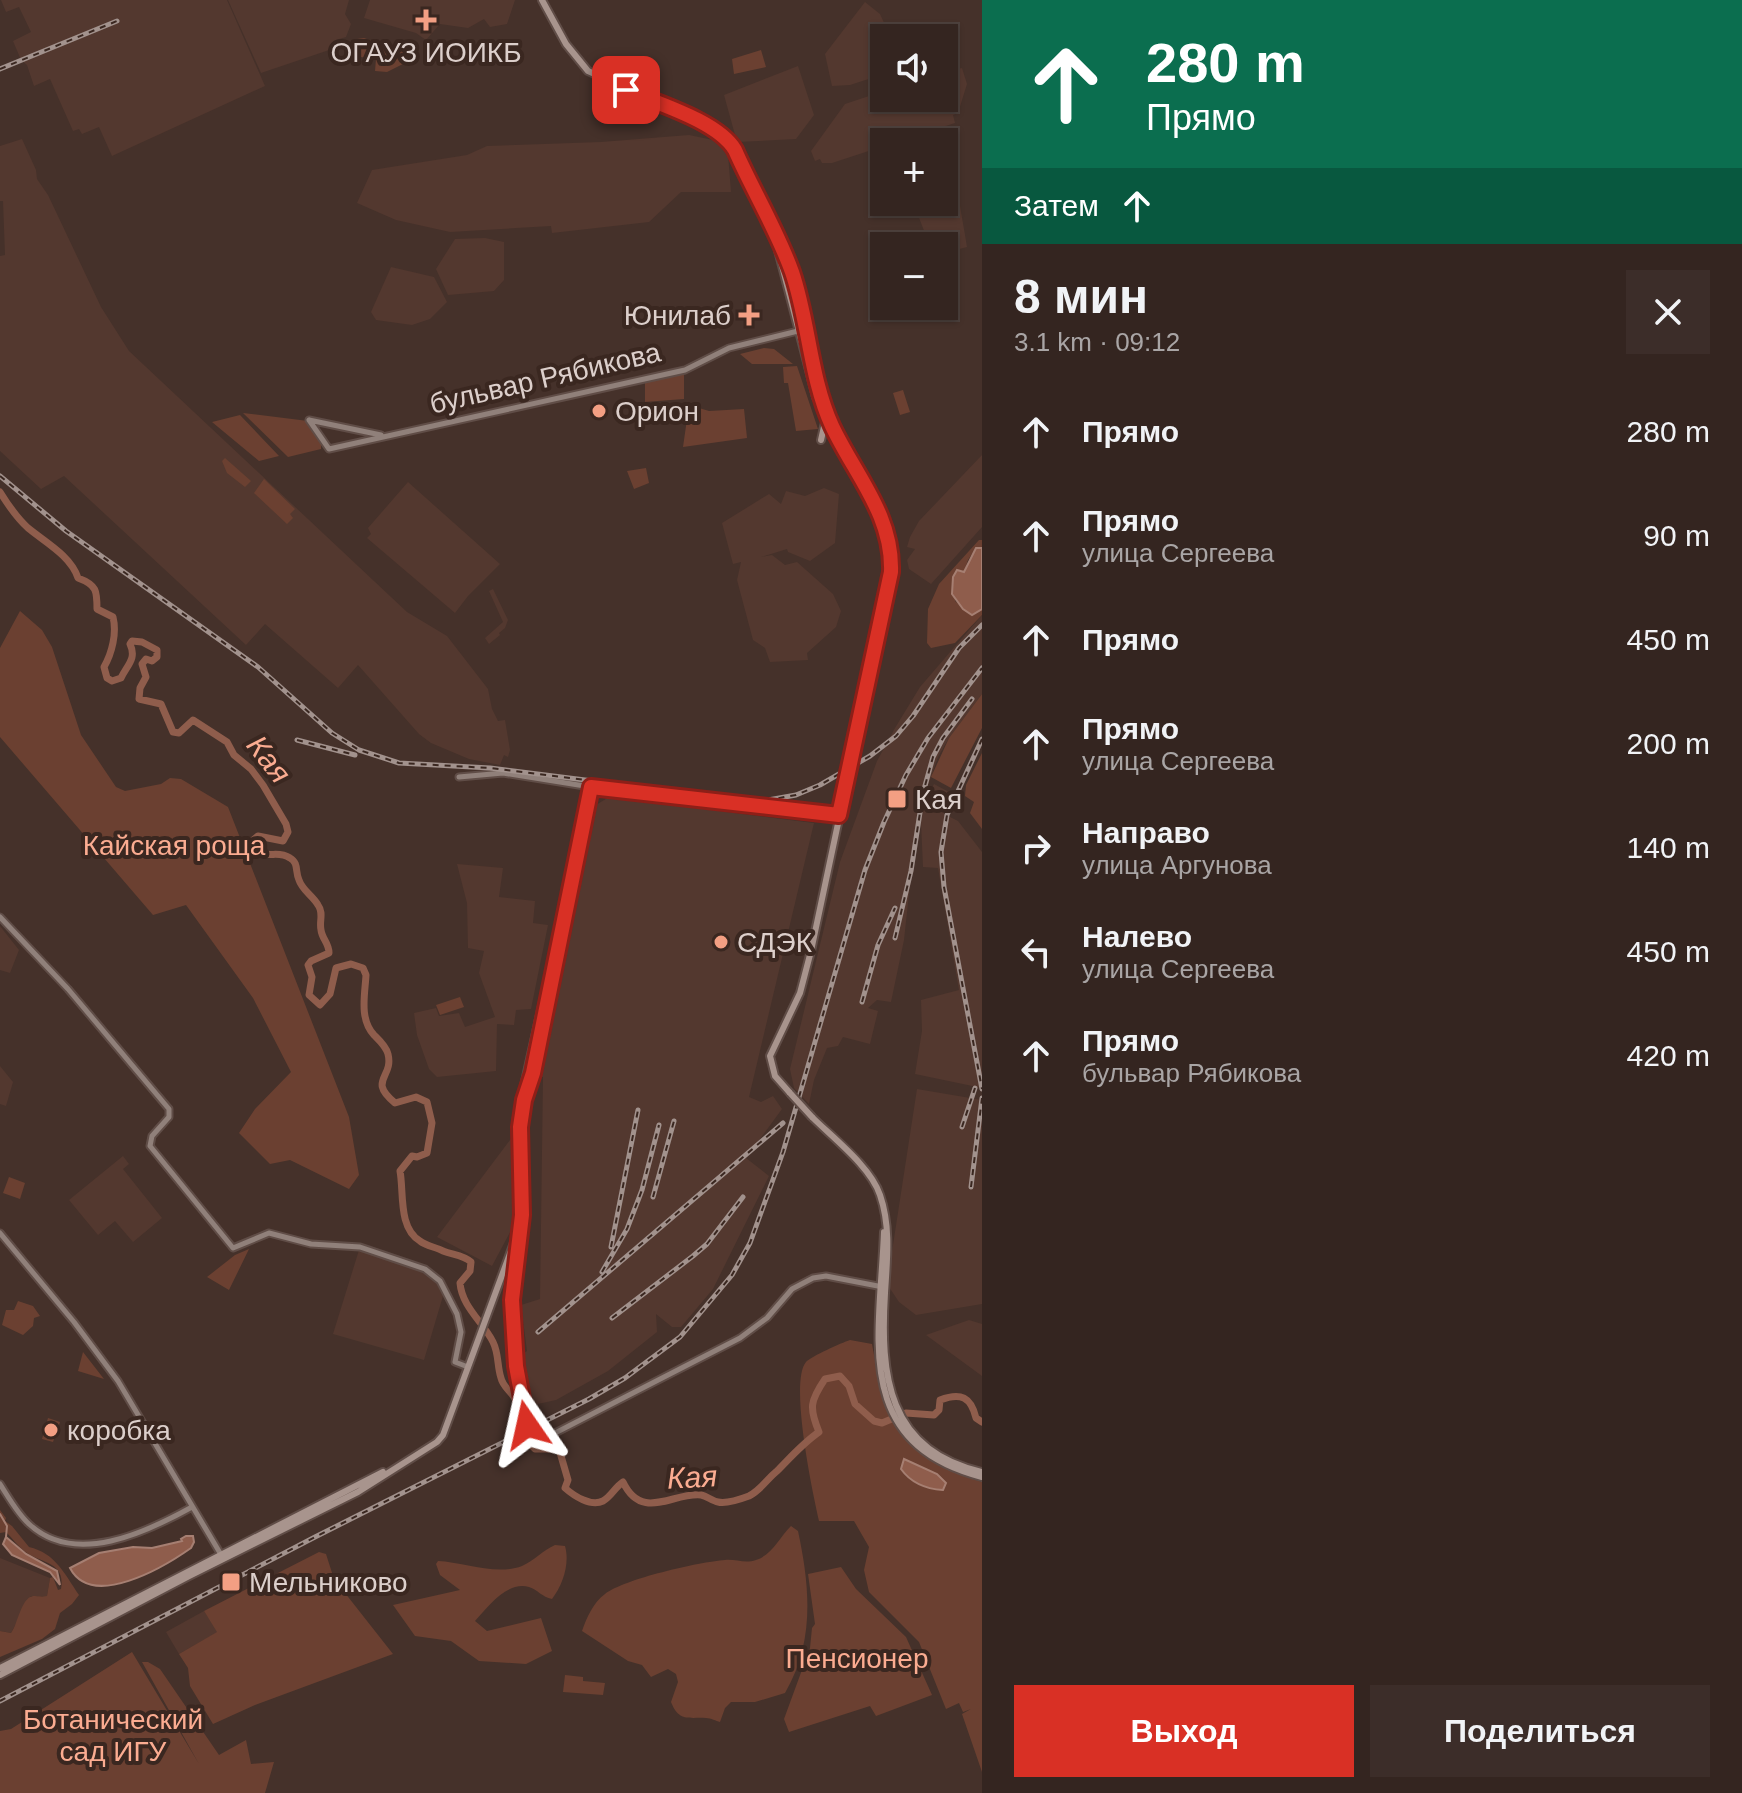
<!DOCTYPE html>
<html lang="ru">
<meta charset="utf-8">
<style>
:root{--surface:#342520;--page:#3c2d29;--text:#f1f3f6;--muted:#a9a5a5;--line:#4e423e;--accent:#d93025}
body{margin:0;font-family:Arial,sans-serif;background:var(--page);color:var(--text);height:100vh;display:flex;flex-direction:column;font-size:30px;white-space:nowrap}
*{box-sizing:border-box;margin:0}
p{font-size:26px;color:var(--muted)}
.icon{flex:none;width:44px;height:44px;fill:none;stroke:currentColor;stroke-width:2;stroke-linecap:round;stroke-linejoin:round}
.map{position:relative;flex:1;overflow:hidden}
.drawer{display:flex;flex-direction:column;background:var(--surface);width:760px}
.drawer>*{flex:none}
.guide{background:#0b6e4f;color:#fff;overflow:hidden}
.buttons{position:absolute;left:870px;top:24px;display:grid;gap:16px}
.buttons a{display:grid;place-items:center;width:88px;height:88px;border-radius:0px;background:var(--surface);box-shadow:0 2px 6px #0004,0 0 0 2px var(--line);font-size:40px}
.pin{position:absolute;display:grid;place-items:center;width:68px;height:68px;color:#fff;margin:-34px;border-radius:16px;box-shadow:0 4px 12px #0006}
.me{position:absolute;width:88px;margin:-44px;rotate:349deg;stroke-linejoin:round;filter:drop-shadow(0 0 6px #0008)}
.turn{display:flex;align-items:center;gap:28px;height:168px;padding:0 32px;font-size:36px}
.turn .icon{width:104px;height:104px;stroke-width:2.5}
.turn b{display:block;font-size:56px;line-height:68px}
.then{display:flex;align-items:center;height:76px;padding:0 32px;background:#0003;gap:16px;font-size:30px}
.round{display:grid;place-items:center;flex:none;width:84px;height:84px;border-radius:0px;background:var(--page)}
.head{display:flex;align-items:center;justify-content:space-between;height:136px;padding:0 32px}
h1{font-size:48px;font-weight:700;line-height:60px}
.cta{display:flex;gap:16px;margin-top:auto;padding:16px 32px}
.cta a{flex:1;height:92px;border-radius:0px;background:var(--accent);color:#fff;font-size:32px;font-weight:700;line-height:92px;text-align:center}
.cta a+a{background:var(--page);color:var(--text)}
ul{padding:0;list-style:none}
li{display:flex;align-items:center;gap:24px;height:104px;padding:0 32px}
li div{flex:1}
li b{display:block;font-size:30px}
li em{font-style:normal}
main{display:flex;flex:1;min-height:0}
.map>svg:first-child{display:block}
</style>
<main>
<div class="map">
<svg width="982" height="1793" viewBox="0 0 982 1793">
<rect width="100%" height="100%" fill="#45312a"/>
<path fill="#53382f" d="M1 0H227L265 86 112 156 99 127 82 134 79 129 73 131 50 79 34 86 27 65 21 60 13 41 31 32 19 7 6 12Z
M228 0H349L345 14 351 24 346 37 336 40 338 47 261 73Z
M370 0H515L507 24 490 27 484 19 468 28 440 24 426 40 416 33 364 18Z
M865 2 880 14 891 38H884V74L850 85 832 86 825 54Z
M798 66 814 115 796 139 737 142 724 95Z
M962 68 967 84 958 113 953 115 955 123 897 142H884V146L832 163H822L820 159 815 161 811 151 845 104 884 91V98H944V72Z
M689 135 718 141 724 147 728 154 731 192H681L649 222 552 233 551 226 450 232 396 220 357 203 372 170 467 155 487 146 601 142Z
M22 139 36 170 37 179 48 195 101 307 129 351 407 612 447 636 488 689 492 709 498 721 505 720 510 750 508 757 504 755 500 765 469 759 431 743 419 734 358 665 338 688 265 624 246 645 64 476 41 489 0 451V256L5 255 3 201H0V146Z
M958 194 967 247 944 253V246H930L914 205 924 202H944V195L946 197Z
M485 238 504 242V280L494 291 448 295 436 269 455 239Z
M391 267 434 277 447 302 430 319 412 325 376 320 371 312Z
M982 455V527L931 584 909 569 907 560 915 549 907 547 910 537 919 521Z
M408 482 500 564 468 596 455 613 367 538 371 534 368 528Z
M824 488 839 494 835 543 810 561 788 552 787 549 761 557 772 555 785 565 797 562 833 594 841 611 836 627 807 653 808 660 770 662 765 648 753 640 737 580 741 562 733 564 722 523 769 494 781 504 786 491 805 496Z
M493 589 508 620 505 628 499 633 500 635 489 644 485 638 503 622 489 591Z
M982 615V694L949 738 938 757 926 791 922 817 927 796 934 784 949 792 944 814 958 821 982 852V1088L915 1074 922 1031 921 1000 959 990 938 868 923 867 921 823 910 885 904 940 891 1002 877 1000 868 1008 878 1011 870 1044 843 1037 838 1046 827 1048 814 1080 809 1104 794 1088 790 1069 840 862 877 761 895 728 920 687Z
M609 797 814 823 749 1097 761 1102 773 1096 782 1109 746 1158 769 1176 713 1289 681 1327H672L656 1314 657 1332 608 1371 556 1400 529 1406 521 1355 527 1351 521 1305 540 1299 543 1077 538 1076 596 805Z
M457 864 503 868 499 897 535 901 533 923 548 925 531 1009 516 1010 514 1025 497 1024 496 1071 437 1077 429 1069 417 1035 414 1013 436 1008 439 1016 459 1013 465 1027 495 1017 479 973 484 951 468 948 467 903Z
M0 926 19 950 10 973 0 970Z
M0 1066 13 1082 6 1106 0 1104Z
M917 1089 982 1100V1304L916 1315 899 1302 887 1284Z
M516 1132V1221L492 1266 437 1237Z
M123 1156 129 1164 123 1169 162 1218 133 1242 115 1221 98 1235 69 1200Z
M359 1250 421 1270 437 1284 443 1296 424 1360 333 1334Z
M969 1320 982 1324V1376L926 1335Z
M0 1558 50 1578 47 1596H31L11 1633 0 1631Z
M204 1611 218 1632 179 1654 166 1632Z"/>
<path fill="#6b4031" d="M364 38 410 54 409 61 387 72 375 71 376 59 353 56V48L357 39Z
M761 50 766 67 734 74 732 59Z
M764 348 774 349 793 364H752L740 354Z
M797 366 818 429 796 431 788 383H784L783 367Z
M684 373V399L645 402V383Z
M903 390 910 412 900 415 893 393Z
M689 405 709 411 744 409 747 438 683 447Z
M243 413 308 421 321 441V449L288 457Z
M240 415 279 456 259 461 212 422Z
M225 458 251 481 245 487 227 473 222 461Z
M646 468 649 483 634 489 627 471Z
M264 479 295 509 290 514 293 518 287 524 254 493Z
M979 540H982V548H976L968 560 955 601 972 615 982 609V615L955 643 931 648 927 643 928 609 939 584Z
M20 611 42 630 52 647 81 735 116 787 125 791 161 784 170 778 181 779 228 807 349 1117 359 1175 349 1189 290 1160 270 1164 239 1133 255 1109 291 1072 253 998 186 905 153 915 0 737V648Z
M982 694V728L951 788 931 777 949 738Z
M982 753V829L970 813 974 802 965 796 966 785Z
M460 997 464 1007 440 1015 436 1005Z
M9 1177 25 1183 20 1199 3 1193Z
M249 1249 229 1290 207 1277 235 1255Z
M18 1301 33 1306 40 1316 34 1318 33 1326 23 1335 2 1325 6 1310H14Z
M850 1340 872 1344C875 1359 877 1376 881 1392 893 1443 936 1468 982 1482V1772L962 1714 971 1709 963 1712 959 1703 946 1709 919 1642 869 1592 864 1570 869 1547 854 1521H819C813 1494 789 1382 806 1362 812 1356 841 1343 850 1340Z
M83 1352 104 1379 78 1371Z
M48 1418 60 1422 53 1442 42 1439Z
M0 1510 6 1518 5 1521 12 1526 29 1547C55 1553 64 1573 79 1595L72 1604 60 1613 55 1629 42 1639 0 1657V1631L11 1633C18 1624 21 1598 33 1596 37 1596 42 1597 47 1596L50 1578 53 1577 58 1590 61 1589C66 1561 41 1564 24 1551 18 1546 12 1538 6 1532L0 1533Z
M791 1526 798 1531C810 1587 815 1642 785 1693L755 1702H731L725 1708 720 1722C716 1721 711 1718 706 1718 688 1717 679 1722 671 1702L678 1682 676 1674 668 1669 651 1677 642 1665 628 1661 582 1631C587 1617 593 1603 605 1594 624 1579 699 1562 725 1560 736 1559 745 1564 756 1560 772 1555 779 1538 791 1526Z
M555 1545 565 1546C570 1563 563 1585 552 1599 542 1597 538 1590 529 1587 507 1581 488 1607 475 1621L487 1631 541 1618 552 1651 526 1664 479 1661 451 1641 415 1636 393 1605 460 1590 440 1575 436 1564 438 1561C463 1562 496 1576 522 1566 534 1561 543 1550 555 1545Z
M319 1552 326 1554 334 1579 393 1654 255 1705 213 1724 190 1686 188 1668 179 1654 217 1632 204 1611Z
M841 1567 856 1589 906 1637 932 1695 876 1716 870 1706 789 1732 784 1719 810 1648 812 1628 815 1624 808 1574Z
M132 1652 199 1764 142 1662H148L160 1669 219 1755 246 1740 251 1764 274 1762 265 1793H0V1731L11 1729Z
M565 1675 583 1677V1681L605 1683 603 1695 563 1692Z"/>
<path fill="#8f5d4c" stroke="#a67f72" stroke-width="2" d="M976 548H982V609L972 615 963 609 952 594 953 577 957 570 964 572Z
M904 1459 937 1474 946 1483 943 1490C927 1489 911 1483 901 1469Z
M186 1536H193L194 1542 191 1548C164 1567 92 1610 70 1568L99 1553 133 1547 152 1548 182 1541 181 1539Z
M6 1537 26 1554 57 1571 60 1585 50 1572 12 1555 3 1544Z"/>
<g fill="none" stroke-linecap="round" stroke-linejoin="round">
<path stroke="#a67f72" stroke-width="2" d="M0 1514 7 1526 6 1537"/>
<path stroke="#8f5d4c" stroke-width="7" d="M0 492C8 505 16 517 28 528 45 542 71 556 78 578 97 585 97 591 97 609L113 617C117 633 112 653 104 667L107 678 112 681 121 678C127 665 137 659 130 644L132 641 142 642 157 650V657L152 661 146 659 142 664 146 677 140 688 139 699 161 704 173 732 179 733 193 720 227 742 234 755 251 769 263 785 286 824 288 832 283 841 258 836 251 842C264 864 275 848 290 858 299 863 295 872 299 880 302 890 313 896 318 905 324 913 319 921 321 930 322 939 329 943 329 953L311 961 308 965 312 977 309 995 320 1005 330 994 336 968 351 964 363 968 366 975C365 994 359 1019 374 1035 379 1040 386 1046 388 1054 394 1078 367 1080 395 1103L416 1097 427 1102 432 1123 427 1153 417 1157 412 1156 400 1171C404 1192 398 1228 420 1241 426 1246 436 1247 443 1251 453 1255 463 1255 471 1262L470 1271 460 1283C462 1307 483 1322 493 1342 499 1354 497 1366 501 1378 503 1387 511 1391 515 1399 523 1420 513 1428 535 1449H559L568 1480 565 1488C574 1496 591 1507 603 1501 611 1497 615 1487 623 1482 642 1522 673 1492 701 1495 707 1496 712 1501 718 1502 727 1504 741 1499 749 1496 761 1490 767 1479 777 1471 790 1458 803 1443 819 1432 809 1408 810 1401 825 1379L840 1376 849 1386 855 1404 874 1421 882 1423 906 1413 934 1415 939 1410 940 1400C961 1392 971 1397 976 1418L982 1422"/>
<defs>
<path id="secondary" d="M309 420 329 449 685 370 729 348 806 329
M309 420 381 435
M459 777 503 773 591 787
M0 917 68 989 169 1109V1117L152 1136 150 1146 233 1248 269 1233 311 1244 360 1247 425 1269 440 1281 457 1314 461 1332 455 1362 468 1367
M522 1226 512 1300 516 1366 527 1425C533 1438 545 1437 557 1432L740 1338 767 1318 792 1289 813 1278 826 1276 883 1287
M0 1233 74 1322 118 1381 223 1558
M0 1484C9 1498 17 1513 29 1524 75 1567 147 1532 192 1507"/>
<path id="primary" d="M542 0 566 44 588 71 712 128 731 143 779 240 792 274 829 415
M773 231 816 397 860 474 885 526 891 562 888 587 852 755
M821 440 826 418
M790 1093 775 1076 770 1056 800 993 811 951 847 781
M526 1095 533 1073 580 848
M812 1117C833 1138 871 1167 880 1195 891 1227 887 1260 885 1293 880 1374 887 1451 982 1472
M884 1232C880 1337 851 1443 982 1477
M0 1668 383 1472
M0 1675 189 1576 358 1492 437 1442 443 1435 522 1221 520 1127 524 1086 591 787 839 815"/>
</defs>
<use href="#secondary" stroke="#604d47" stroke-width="9"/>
<use href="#primary" stroke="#604d47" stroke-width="10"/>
<use href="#secondary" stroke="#90807a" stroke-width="5"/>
<use href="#primary" stroke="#a8948d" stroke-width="6"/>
<defs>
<path id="rail" d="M0 69 117 21
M0 476 66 531 258 667 332 733 359 750 399 763 490 768 728 798 768 800 796 795 820 785 870 756 896 736 913 716 959 648 982 625
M982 739 947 815 941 852 944 887 982 1089
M297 740 355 755
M895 938 911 871 923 793 933 757 943 738 972 699
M862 1002 878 945 895 908
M962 1127 975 1088
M971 1187 982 1098
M653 1197 674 1121
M611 1247 638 1110
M602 1272 627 1229 642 1190 659 1125
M612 1318 693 1256 707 1244 743 1197
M538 1332 783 1123
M0 1701 315 1537 589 1399 625 1378 680 1337 732 1275 750 1243 783 1152 865 870 884 822 906 775 928 738 982 668"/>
</defs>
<use href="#rail" stroke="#a2928d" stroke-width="5"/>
<use href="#rail" stroke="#3a2720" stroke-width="2" stroke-dasharray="6" stroke-linecap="butt"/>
<defs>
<path id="primary-bridge" d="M847 781 852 755
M790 1093 812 1117"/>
</defs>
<use href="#primary-bridge" stroke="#604d47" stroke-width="10" stroke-linecap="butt"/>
<use href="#primary-bridge" stroke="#a8948d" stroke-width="6"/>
</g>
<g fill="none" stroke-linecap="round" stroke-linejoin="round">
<defs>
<path id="route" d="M527 1425 516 1366 512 1300 522 1215 520 1127 524 1100 533 1073 591 787 839 815 891 572C893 515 855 475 832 426 810 378 809 322 792 272 777 230 753 191 735 150 718 121 656 103 626 90"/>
</defs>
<use href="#route" stroke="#8d1f18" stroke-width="20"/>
<use href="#route" stroke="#d93025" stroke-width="14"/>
</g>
<g fill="#f39f83" stroke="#3a2720" stroke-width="3">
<path d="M422 8h8v8h8v8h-8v8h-8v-8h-8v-8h8z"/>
<path d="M745 303h8v8h8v8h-8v8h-8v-8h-8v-8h8z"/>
<circle cx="599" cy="411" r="8"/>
<rect x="887" y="789" width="20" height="20" rx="4"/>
<circle cx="721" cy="942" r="8"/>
<circle cx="51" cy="1430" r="8"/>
<rect x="221" y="1572" width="20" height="20" rx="4"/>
</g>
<g text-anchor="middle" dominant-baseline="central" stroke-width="8" stroke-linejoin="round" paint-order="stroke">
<g font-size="28" fill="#dccfcb" stroke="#3a2720" text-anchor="start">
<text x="426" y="52" text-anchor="middle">ОГАУЗ ИОИКБ</text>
<text x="731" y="315" text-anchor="end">Юнилаб</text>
<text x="615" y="411">Орион</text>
<text x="915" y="799">Кая</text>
<text x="737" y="942">СДЭК</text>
<text x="67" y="1430">коробка</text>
<text x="249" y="1582">Мельниково</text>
</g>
<g font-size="28" fill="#dccfcb" stroke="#3a2720">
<text transform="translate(545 378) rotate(-13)">бульвар Рябикова</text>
</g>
<g font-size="28" fill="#fbac91" stroke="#3a2720">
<text x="174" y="845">Кайская роща</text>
<text x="857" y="1658">Пенсионер</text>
<text x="113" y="1719">Ботанический<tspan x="113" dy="32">сад ИГУ</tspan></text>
</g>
<g font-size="30" font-style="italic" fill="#fbac91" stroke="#3a2720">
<text transform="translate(269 759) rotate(52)">Кая</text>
<text transform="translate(692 1477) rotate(-3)">Кая</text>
</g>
</g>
</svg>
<div class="buttons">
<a><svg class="icon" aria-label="sound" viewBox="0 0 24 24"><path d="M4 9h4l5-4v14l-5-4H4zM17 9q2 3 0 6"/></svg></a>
<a>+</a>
<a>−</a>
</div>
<div class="pin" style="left:626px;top:90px;background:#d93025"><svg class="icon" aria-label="arrive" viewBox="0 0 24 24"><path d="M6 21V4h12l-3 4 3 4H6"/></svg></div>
<svg class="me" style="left:527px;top:1425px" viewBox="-20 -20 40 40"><path d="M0-17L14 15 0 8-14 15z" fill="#d93025" stroke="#fff" stroke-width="4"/></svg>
</div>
<section class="drawer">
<div class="guide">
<div class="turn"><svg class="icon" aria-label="ahead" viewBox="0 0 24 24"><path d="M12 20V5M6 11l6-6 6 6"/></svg><div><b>280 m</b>Прямо</div></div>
<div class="then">Затем<svg class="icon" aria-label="ahead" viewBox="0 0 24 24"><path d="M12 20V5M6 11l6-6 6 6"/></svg></div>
</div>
<div class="head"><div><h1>8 мин</h1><p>3.1 km · 09:12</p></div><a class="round"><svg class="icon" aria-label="close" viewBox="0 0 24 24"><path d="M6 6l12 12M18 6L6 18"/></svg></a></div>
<ul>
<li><svg class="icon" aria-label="ahead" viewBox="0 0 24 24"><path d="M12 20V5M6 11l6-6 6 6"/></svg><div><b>Прямо</b></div><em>280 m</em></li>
<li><svg class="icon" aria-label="ahead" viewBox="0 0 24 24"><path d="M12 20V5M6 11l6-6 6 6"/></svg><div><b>Прямо</b><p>улица Сергеева</p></div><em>90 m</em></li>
<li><svg class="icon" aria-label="ahead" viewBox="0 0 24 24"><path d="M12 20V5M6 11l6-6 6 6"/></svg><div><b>Прямо</b></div><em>450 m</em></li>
<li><svg class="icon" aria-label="ahead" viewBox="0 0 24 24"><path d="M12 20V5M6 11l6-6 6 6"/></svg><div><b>Прямо</b><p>улица Сергеева</p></div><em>200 m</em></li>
<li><svg class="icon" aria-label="right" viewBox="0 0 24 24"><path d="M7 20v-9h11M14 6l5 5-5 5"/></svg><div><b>Направо</b><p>улица Аргунова</p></div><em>140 m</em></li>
<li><svg class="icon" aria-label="left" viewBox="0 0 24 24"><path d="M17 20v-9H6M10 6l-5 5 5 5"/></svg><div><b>Налево</b><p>улица Сергеева</p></div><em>450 m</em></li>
<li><svg class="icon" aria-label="ahead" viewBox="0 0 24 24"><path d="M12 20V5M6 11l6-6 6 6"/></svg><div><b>Прямо</b><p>бульвар Рябикова</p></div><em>420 m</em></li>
</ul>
<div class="cta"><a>Выход</a><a>Поделиться</a></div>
</section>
</main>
